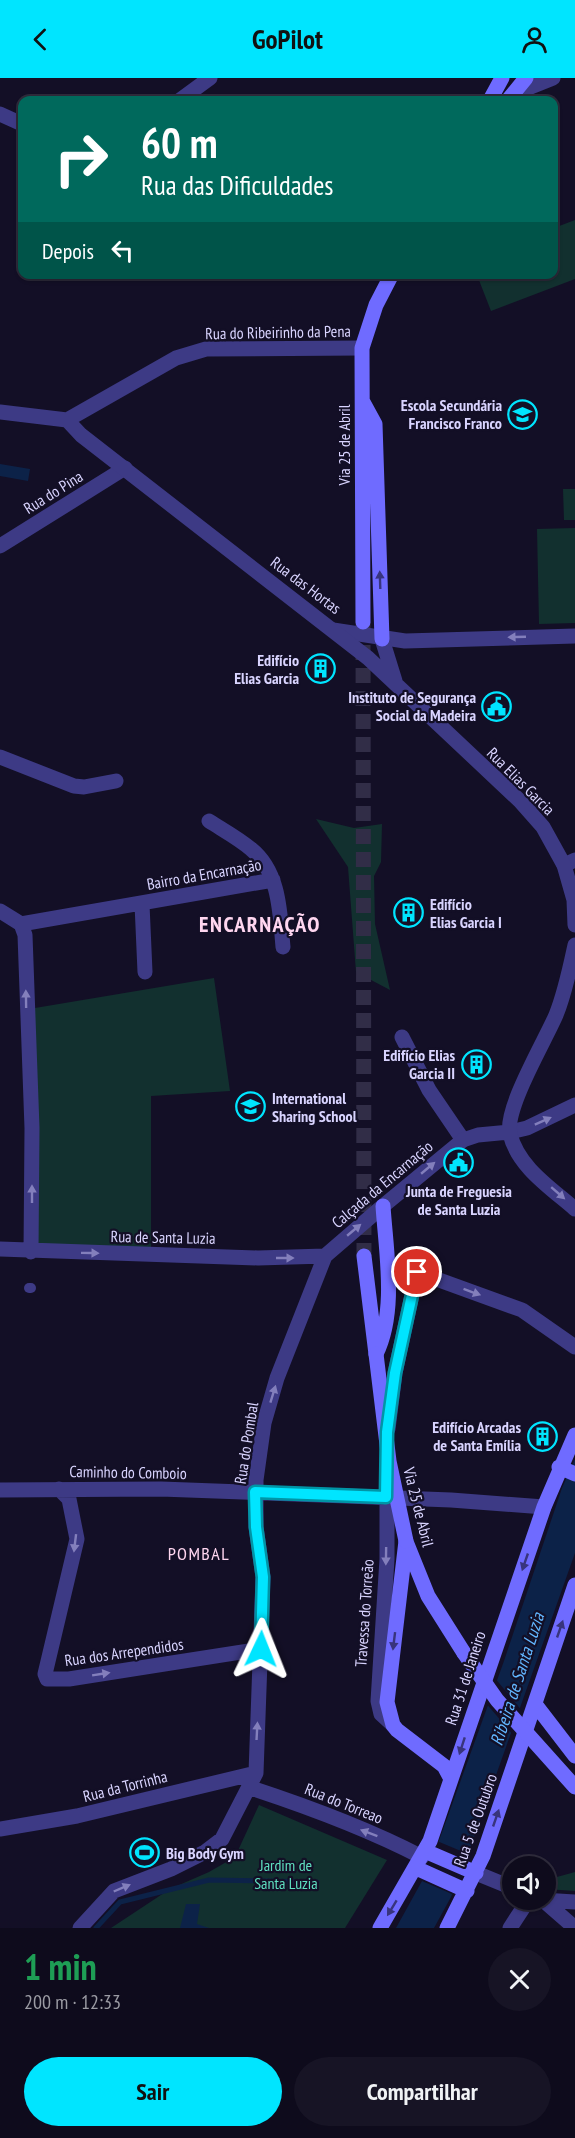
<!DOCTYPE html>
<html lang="pt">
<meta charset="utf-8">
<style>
:root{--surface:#0e0b1c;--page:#171425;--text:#f1f3f6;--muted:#9b9ba3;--line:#2e2b3b;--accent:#00e5ff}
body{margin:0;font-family:"PT Sans Narrow",sans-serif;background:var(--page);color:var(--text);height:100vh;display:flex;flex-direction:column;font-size:22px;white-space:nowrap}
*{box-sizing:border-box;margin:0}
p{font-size:20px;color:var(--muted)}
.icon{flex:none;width:33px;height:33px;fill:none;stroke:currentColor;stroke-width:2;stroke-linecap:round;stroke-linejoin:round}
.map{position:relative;height:1850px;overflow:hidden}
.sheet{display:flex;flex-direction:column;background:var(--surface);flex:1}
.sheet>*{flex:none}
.banner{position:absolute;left:18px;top:18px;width:540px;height:183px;border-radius:12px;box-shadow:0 2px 4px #0004,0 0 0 2px var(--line);background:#00695c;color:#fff;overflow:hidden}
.controls{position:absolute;left:502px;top:1778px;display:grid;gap:12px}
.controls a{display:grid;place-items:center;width:54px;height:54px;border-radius:50%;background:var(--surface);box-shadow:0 2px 4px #0004,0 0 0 2px var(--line);font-size:30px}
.pin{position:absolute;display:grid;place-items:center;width:51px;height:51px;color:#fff;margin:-26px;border:3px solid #fff;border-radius:50%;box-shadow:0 2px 6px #0007}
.me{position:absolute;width:66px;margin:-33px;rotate:2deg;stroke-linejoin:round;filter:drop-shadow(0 0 4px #0008)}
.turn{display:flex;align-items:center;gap:21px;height:126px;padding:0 24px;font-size:27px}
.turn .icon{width:78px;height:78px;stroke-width:2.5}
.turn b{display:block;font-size:42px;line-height:51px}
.then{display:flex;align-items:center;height:57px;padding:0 24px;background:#0003;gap:12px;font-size:22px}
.round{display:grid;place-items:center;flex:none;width:63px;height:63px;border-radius:32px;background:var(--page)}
.head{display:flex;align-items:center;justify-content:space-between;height:102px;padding:0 24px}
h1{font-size:36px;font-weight:700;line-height:45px;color:#1e9e55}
.button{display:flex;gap:12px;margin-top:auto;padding:12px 24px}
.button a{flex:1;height:69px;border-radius:36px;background:var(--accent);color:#111;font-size:24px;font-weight:700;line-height:69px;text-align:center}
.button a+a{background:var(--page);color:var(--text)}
header{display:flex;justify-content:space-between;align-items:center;height:78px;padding:0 24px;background:var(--accent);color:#111;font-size:27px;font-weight:700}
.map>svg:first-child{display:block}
</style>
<header><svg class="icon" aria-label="back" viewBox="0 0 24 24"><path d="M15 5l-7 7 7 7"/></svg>GoPilot<svg class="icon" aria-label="person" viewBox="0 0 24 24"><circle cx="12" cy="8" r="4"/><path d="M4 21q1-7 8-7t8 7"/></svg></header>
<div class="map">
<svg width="575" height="1850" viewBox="0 0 575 1850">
<rect width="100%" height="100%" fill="#130f26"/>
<path fill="#12302f" d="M575 142V201L491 233 477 197 554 196V150Z
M563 411H575V442H564Z
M575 450V545L539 546 537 451Z
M316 741 354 750 382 746 381 784 374 798 375 846 390 912 356 894 348 789Z
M214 900 230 1013 151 1018V1172L35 1167V930Z
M259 1727 387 1782 345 1850H111L170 1811 209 1794 235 1779Z
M575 1794V1813L546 1811V1802Z"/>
<path fill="#0c2248" d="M0 386 30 391 28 403 0 398Z
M575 1381V1475L468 1776 451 1819 434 1850H396L422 1803 437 1768 504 1583 562 1410Z
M186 1826H200L197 1846 209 1850H180Z"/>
<path fill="#130f26" d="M494 1599 523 1634 514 1658 485 1624Z
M437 1763 468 1776 452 1816 422 1803Z"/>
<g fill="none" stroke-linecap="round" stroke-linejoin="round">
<path stroke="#0c2248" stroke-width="5" d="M96 1850 120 1824 209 1802 317 1804"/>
<path stroke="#312d47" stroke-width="15" stroke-dasharray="15 8" stroke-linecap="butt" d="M363 544 364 1178"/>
<path stroke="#3d3a85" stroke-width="10" d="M29 1210H31"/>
<path stroke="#3d3a85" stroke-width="15" d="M518 14 553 0
M180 22 210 0
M0 36 22 46
M0 468 125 390
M333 552 405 563 575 558
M0 679 74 708 84 709 116 703
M209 743C223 752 238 760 251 771 280 794 280 836 283 869
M564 787 575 782
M142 826 145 894
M0 833 21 846 25 857 32 1050 31 1174
M21 846 273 802
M402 959 429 1012 463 1062
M510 1054 527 1050 575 1027
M0 1171 258 1180 325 1178
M388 1351 395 1295 417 1194 522 1232 575 1269
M387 1387V1481L378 1623 381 1636 393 1647
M59 1411 69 1421 77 1461 45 1596 47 1601H69L261 1571
M0 1412 161 1411 451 1422 544 1429
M251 1710C309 1729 368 1751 422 1779
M0 1751 77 1738 256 1695
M476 1795 513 1810
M542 1822 575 1824
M543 1822 575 1850
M80 1850 114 1813 171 1791 205 1774 222 1761 256 1695 263 1499 256 1449V1402L264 1345 277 1300 325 1178 383 1128
M510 1850 529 1821"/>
<path stroke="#3d3a85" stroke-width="15" d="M0 334 67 342
M67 342 81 357 368 580 520 723 543 749 564 787 574 822 575 847
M67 342 176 280 206 271 362 270
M382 561 395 603
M575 867C570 890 565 915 556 937 545 963 504 1031 510 1056 518 1089 551 1110 575 1131
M383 1128 463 1062 478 1057 510 1054"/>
<path stroke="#6f6bff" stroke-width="15" d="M490 22 502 0
M508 22 526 0
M363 324 375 346 382 561
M363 544 362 270 376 227 392 196
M364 1178 376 1276
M376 1276C397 1233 386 1174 383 1128
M559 1389 575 1396
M406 1463 387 1624 393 1647 397 1652 444 1688 451 1701
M407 1466 428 1518 464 1575
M535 1626 575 1678
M425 1773 476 1795
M416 1790 467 1813
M380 1850 430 1763 544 1429 575 1357
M447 1850 483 1778 575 1507"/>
<path stroke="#6f6bff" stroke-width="15" d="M376 1276 389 1383 406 1463
M464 1575 497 1622 575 1709"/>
</g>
<defs><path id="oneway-solid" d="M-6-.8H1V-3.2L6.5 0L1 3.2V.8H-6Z" transform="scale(1.5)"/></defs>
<g fill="#38347d">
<use href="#oneway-solid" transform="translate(380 502) rotate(-92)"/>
<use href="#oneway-solid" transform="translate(525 1484) rotate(109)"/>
<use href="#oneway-solid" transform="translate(560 1551) rotate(-71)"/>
<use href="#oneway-solid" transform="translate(394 1563) rotate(97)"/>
<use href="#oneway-solid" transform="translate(462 1668) rotate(108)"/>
<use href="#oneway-solid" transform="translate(496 1740) rotate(-71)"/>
<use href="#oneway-solid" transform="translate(392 1830) rotate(121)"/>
</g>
<g fill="#837fbc">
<use href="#oneway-solid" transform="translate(517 559) rotate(178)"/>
<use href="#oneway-solid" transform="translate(26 921) rotate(-91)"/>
<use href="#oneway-solid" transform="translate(543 1043) rotate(-24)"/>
<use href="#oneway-solid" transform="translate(428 1090) rotate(-40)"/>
<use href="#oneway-solid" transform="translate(558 1115) rotate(41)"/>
<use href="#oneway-solid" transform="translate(32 1116) rotate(-90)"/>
<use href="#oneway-solid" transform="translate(354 1152) rotate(-40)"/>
<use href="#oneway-solid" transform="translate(90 1175) rotate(1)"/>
<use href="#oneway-solid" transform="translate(285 1180)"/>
<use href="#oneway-solid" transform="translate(472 1214) rotate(20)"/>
<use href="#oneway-solid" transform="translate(273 1316) rotate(-73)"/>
<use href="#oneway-solid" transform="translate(75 1465) rotate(97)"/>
<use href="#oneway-solid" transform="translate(386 1478) rotate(91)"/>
<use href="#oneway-solid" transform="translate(101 1596) rotate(-9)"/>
<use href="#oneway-solid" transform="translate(257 1653) rotate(-87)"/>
<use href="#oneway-solid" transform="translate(369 1755) rotate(-159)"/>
<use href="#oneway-solid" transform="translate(122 1810) rotate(-23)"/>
</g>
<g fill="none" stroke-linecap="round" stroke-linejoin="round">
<defs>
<path id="route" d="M261 1571 263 1499 256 1449 255 1414 386 1419 387 1354 395 1295 417 1194"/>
</defs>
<use href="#route" stroke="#0095a6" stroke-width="15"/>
<use href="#route" stroke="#00e5ff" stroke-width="10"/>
</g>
<defs>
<symbol id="school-ring" viewBox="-11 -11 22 22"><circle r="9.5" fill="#130f26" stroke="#00e5ff" stroke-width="1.5"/><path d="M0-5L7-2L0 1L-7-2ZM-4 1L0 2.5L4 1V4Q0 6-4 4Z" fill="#00e5ff"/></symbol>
<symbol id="building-ring" viewBox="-11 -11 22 22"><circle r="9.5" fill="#130f26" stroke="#00e5ff" stroke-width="1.5"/><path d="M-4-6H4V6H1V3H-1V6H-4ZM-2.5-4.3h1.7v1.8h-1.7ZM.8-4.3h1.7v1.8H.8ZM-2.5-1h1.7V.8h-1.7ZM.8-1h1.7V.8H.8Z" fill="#00e5ff"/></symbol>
<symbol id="civic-ring" viewBox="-11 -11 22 22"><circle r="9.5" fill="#130f26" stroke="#00e5ff" stroke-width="1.5"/><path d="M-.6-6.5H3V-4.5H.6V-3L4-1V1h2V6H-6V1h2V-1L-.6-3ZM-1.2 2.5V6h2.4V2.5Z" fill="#00e5ff"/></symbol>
<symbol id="stadium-ring" viewBox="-11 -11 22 22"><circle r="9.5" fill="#130f26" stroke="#00e5ff" stroke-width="1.5"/><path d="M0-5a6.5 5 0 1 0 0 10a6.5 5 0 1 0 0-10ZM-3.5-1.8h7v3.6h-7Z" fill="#00e5ff"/></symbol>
</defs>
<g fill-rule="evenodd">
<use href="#school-ring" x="506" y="320" width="33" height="33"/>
<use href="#building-ring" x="304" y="574" width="33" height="33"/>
<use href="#civic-ring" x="480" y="612" width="33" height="33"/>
<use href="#building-ring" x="392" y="818" width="33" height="33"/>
<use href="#building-ring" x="460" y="970" width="33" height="33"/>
<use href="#school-ring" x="234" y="1012" width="33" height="33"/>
<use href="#civic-ring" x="442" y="1068" width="33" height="33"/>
<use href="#building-ring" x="526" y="1342" width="33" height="33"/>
<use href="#stadium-ring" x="128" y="1758" width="33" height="33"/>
</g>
<g text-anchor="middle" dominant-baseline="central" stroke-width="4.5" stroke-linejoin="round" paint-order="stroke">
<g font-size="16" fill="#d9d4ff" stroke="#130f26">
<text transform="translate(278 254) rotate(-1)">Rua do Ribeirinho da Pena</text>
<text transform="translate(344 367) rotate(-90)">Via 25 de Abril</text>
<text transform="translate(53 414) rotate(-32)">Rua do Pina</text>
<text transform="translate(306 507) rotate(37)">Rua das Hortas</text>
<text transform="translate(521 703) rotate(45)">Rua Elias Garcia</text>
<text transform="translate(204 796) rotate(-10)">Bairro da Encarnação</text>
<text transform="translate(382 1106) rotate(-40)">Calçada da Encarnação</text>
<text transform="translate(163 1159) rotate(1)">Rua de Santa Luzia</text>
<text transform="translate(246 1365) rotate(-81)">Rua do Pombal</text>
<text transform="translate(128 1394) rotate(1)">Caminho do Comboio</text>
<text transform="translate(419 1429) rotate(76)">Via 25 de Abril</text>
<text transform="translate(364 1535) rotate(-86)">Travessa do Torreão</text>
<text transform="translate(124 1574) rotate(-8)">Rua dos Arrependidos</text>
<text transform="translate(465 1600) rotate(-72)">Rua 31 de Janeiro</text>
<text transform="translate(125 1708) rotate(-14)">Rua da Torrinha</text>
<text transform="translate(344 1725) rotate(22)">Rua do Torreao</text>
<text transform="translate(475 1742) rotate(-70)">Rua 5 de Outubro</text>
</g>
<g font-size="16" font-weight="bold" fill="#d9d4ff" stroke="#130f26" text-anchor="end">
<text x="502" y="327">Escola Secundária<tspan x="502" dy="18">Francisco Franco</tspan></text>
<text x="299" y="582">Edifício<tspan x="299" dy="18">Elias Garcia</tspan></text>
<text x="476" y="619">Instituto de Segurança<tspan x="476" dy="18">Social da Madeira</tspan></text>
<text x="430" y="826" text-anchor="start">Edifício<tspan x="430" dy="18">Elias Garcia I</tspan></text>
<text x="455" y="977">Edifício Elias<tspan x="455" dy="18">Garcia II</tspan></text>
<text x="272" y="1020" text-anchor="start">International<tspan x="272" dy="18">Sharing School</tspan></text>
<text x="459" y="1113" text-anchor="middle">Junta de Freguesia<tspan x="459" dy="18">de Santa Luzia</tspan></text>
<text x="521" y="1349">Edifício Arcadas<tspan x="521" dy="18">de Santa Emília</tspan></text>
<text x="166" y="1775" text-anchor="start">Big Body Gym</text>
</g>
<g font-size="16" fill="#5fe0c0" stroke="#130f26">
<text x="286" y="1787">Jardim de<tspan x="286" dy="18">Santa Luzia</tspan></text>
</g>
<g font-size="18" letter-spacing="1.5" fill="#ffd6f0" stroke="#130f26">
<text x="199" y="1475">POMBAL</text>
</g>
<g font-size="18" font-style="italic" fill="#62b6ff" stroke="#130f26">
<text transform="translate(517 1601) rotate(-72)">Ribeira de Santa Luzia</text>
</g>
<g font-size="22" font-weight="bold" letter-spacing="1.5" fill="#ffd6f0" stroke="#130f26">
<text x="260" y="846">ENCARNAÇÃO</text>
</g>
</g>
</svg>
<div class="controls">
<a><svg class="icon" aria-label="sound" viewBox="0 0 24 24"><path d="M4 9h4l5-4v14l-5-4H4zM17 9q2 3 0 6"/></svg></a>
</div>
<div class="pin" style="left:417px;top:1194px;background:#d93025"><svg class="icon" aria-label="arrive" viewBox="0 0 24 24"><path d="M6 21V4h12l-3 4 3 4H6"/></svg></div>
<svg class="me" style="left:261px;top:1571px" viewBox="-20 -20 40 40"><path d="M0-17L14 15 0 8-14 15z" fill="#00e5ff" stroke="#fff" stroke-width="4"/></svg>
<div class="banner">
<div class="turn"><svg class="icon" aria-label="right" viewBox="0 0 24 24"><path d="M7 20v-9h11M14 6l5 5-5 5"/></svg><div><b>60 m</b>Rua das Dificuldades</div></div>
<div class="then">Depois<svg class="icon" aria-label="left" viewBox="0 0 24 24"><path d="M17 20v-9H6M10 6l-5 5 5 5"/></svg></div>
</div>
</div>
<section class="sheet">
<div class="head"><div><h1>1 min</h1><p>200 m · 12:33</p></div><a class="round"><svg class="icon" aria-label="close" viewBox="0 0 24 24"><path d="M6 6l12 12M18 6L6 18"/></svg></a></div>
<div class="button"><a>Sair</a><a>Compartilhar</a></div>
</section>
